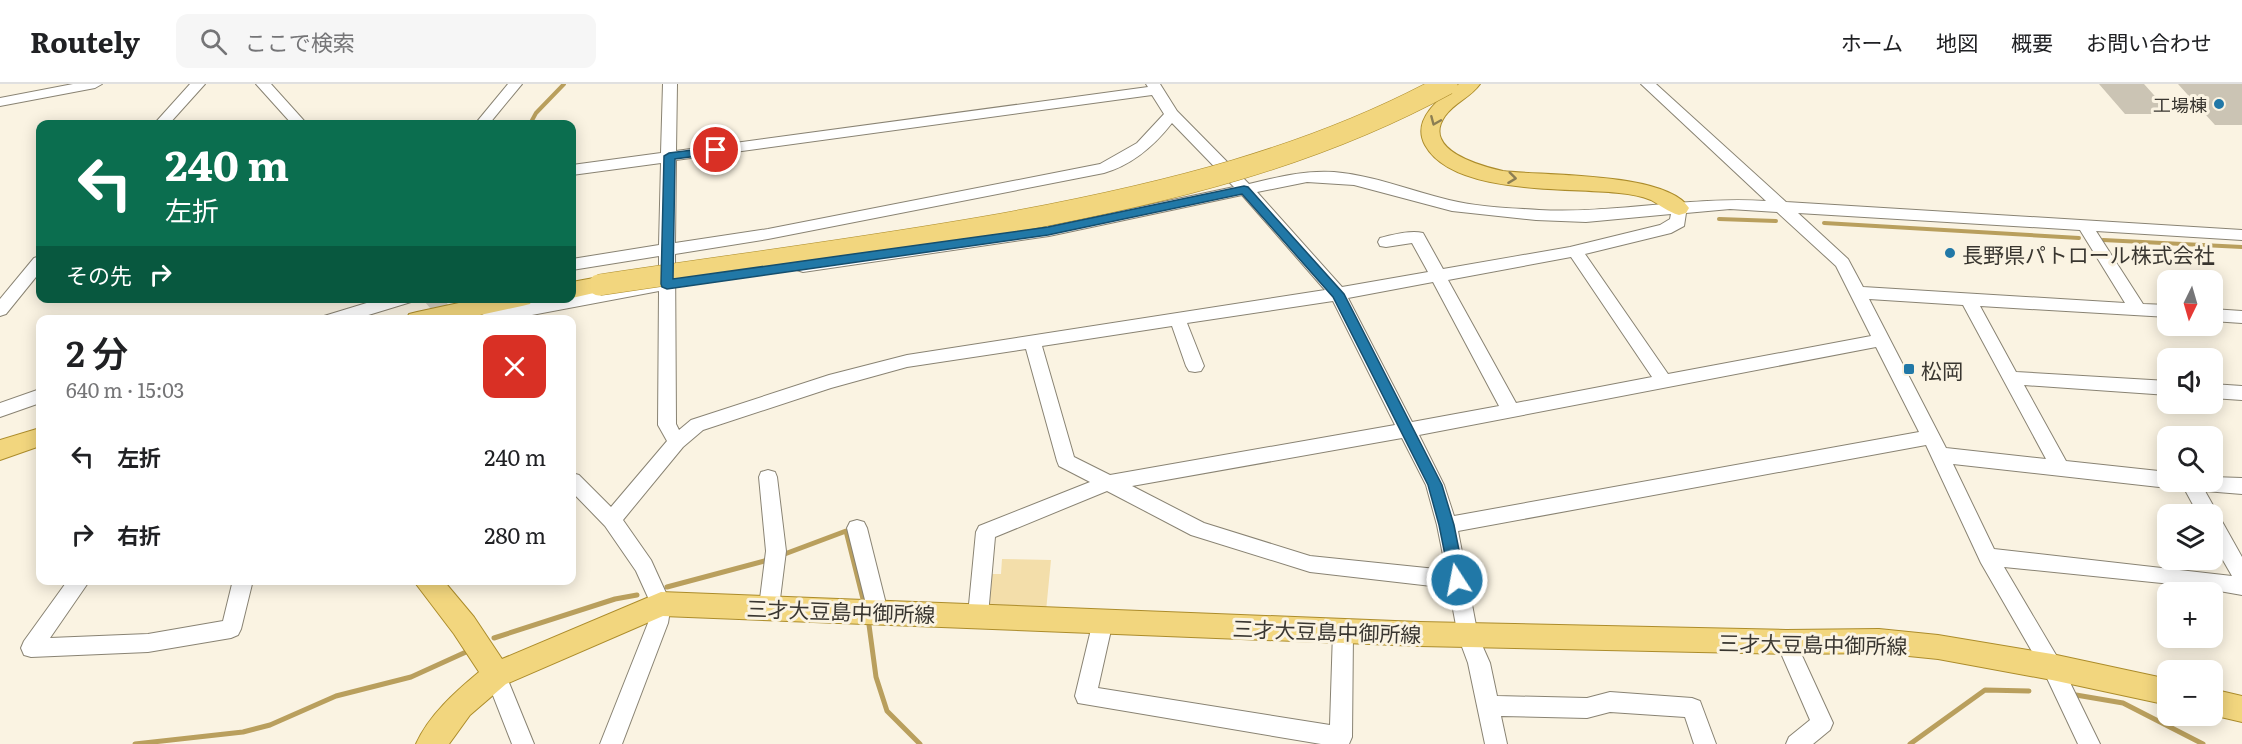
<!DOCTYPE html>
<html lang="ja">
<meta charset="utf-8">
<style>
:root{--surface:#fff;--page:#f6f6f6;--text:#202124;--muted:#757577;--line:#e0e0e0}
body{margin:0;font-family:Literata,"Noto Sans JP",serif;background:var(--page);color:var(--text);height:100vh;display:flex;flex-direction:column;font-size:22px;white-space:nowrap}
*{box-sizing:border-box;margin:0}
p{font-size:20px;color:var(--muted)}
.icon{flex:none;width:33px;height:33px;fill:none;stroke:currentColor;stroke-width:2;stroke-linecap:round;stroke-linejoin:round}
.map{position:relative;flex:1;overflow:hidden}
.drawer{position:absolute;left:36px;top:231px;width:540px;height:270px;display:flex;flex-direction:column;background:var(--surface);border-radius:12px;box-shadow:0 3px 15px #0003}
.drawer>*{flex:none}
.top-card{position:absolute;left:36px;top:36px;width:540px;height:183px;border-radius:12px;box-shadow:0 3px 15px #0003;background:#0b6e4f;color:#fff;overflow:hidden}
.needle{width:39px;rotate:185deg}
.tools{position:absolute;left:2157px;top:186px;display:grid;gap:12px}
.tools a{display:grid;place-items:center;width:66px;height:66px;border-radius:12px;background:var(--surface);box-shadow:0 3px 15px #0003;font-size:30px}
.pin{position:absolute;display:grid;place-items:center;width:51px;height:51px;color:#fff;margin:-26px;border:3px solid #fff;border-radius:50%;box-shadow:0 2px 6px #0007}
.me{position:absolute;width:66px;margin:-33px;rotate:349deg;stroke-linejoin:round;filter:drop-shadow(0 0 4px #0008)}
.turn{display:flex;align-items:center;gap:21px;height:126px;padding:0 30px;font-size:27px}
.turn .icon{width:78px;height:78px;stroke-width:2.5}
.turn b{display:block;font-size:42px;line-height:51px}
.then{display:flex;align-items:center;height:57px;padding:0 30px;background:#0003;gap:12px;font-size:22px}
.round{display:grid;place-items:center;flex:none;width:63px;height:63px;border-radius:12px;background:var(--page)}
.headline{display:flex;align-items:center;justify-content:space-between;height:102px;padding:0 30px}
h1{font-size:36px;font-weight:600;line-height:45px}
ul{padding:0;list-style:none}
li{display:flex;align-items:center;gap:18px;height:78px;padding:0 30px}
li div{flex:1}
li b{display:block;font-size:22px}
li em{font-style:normal}
header{display:flex;align-items:center;gap:36px;box-sizing:border-box;height:84px;padding:0 30px;background:var(--surface);border-bottom:2px solid var(--line)}
header strong{font-size:28px}
nav{display:flex;gap:33px;margin-inline-start:auto;font-size:21px}
.search{width:420px;height:54px;background:var(--page);display:flex;align-items:center;gap:15px;box-sizing:border-box;padding:0 21px;border-radius:12px;color:var(--muted);font-size:22px}
.map>svg:first-child{display:block}
</style>
<header>
<strong>Routely</strong>
<div class="search"><svg class="icon" aria-label="search" viewBox="0 0 24 24"><circle cx="10" cy="10" r="6"/><path d="M15 15l6 6"/></svg>ここで検索</div>
<nav><a>ホーム</a><a>地図</a><a>概要</a><a>お問い合わせ</a></nav>
</header>
<div class="map">
<svg width="2242" height="660" viewBox="0 0 2242 660">
<rect width="100%" height="100%" fill="#faf3e2"/>
<path fill="#f3deaa" d="M1002 475 1051 476 1046 527 985 521 989 490H1001Z"/>
<g fill="none" stroke-linecap="round" stroke-linejoin="round">
<path stroke="#b99f5d" stroke-width="4" d="M530 40 536 29 564 0
M1719 135 1776 137
M1824 139 2079 154
M2103 156 2242 163"/>
<path stroke="#b99f5d" stroke-width="5" d="M782 471 846 447 863 515
M667 503 768 476
M869 541 876 593 887 627 920 660
M494 554 615 515 637 511
M2076 611 2123 619 2203 660
M135 660 243 648 270 641 336 612 411 593 466 568
M1910 660 1985 606 2029 607"/>
</g>
<path fill="#cbc4b4" d="M2099 0H2144L2171 30H2125Z
M2178 0H2242V41H2215Z"/>
<g fill="none" stroke-linecap="round" stroke-linejoin="round">
<path stroke="#d3cdbe" stroke-width="16" stroke-dasharray="16 8" stroke-linecap="butt" d="M432 214 451 236"/>
<defs>
<path id="minor" d="M73 0H102L95 4 0 22V14Z
M190 0H205L169 40H154Z
M256 0H271L307 40H292Z
M508 0H522L489 40H475Z
M663 0H677L676 67 1148 3 1146 0H1160L1177 27 1249 100C1277 93 1305 86 1334 88 1373 91 1411 107 1449 116 1477 123 1510 124 1539 126 1615 130 1690 112 1766 117L1641 0H1656L1786 118 2242 146V156L2096 147 2143 220 2168 221V233L1980 222 2016 288 2168 297V311L2024 301 2066 377 2168 388V398H2212V393L2242 394V410L2205 407 2242 473V511L2191 502 2004 483 2059 576 2100 660H2078L2045 590 1981 479 1926 361 1458 447 1478 552 1490 579 1497 612 1587 614 1610 608 1692 614 1700 617 1716 660H1694L1685 633 1610 628 1587 634 1501 632 1507 660H1485L1468 579 1458 552 1449 504 1310 488 1191 451 1107 407 995 453 988 531 985 537 978 540 971 537 968 531 976 448 979 442 1090 398 1059 382 1057 377 1026 265 907 283 831 304 703 346 683 363 623 436 651 476 671 520 668 539 622 660H600L648 539 651 520 636 487 605 442 572 408V389L579 391 611 423 667 357 658 341 659 207 505 236H477C486 220 553 214 572 214V212L659 197V172L572 186V175L659 161 661 79 572 91V81L661 69ZM1152 11 1164 30 1137 59 1100 80 768 145 675 159 676 76ZM1172 39 1234 103 1049 142 803 176 797 178 795 182 797 186 803 188 1049 152 1242 111 1325 206 907 271 829 291 691 336 679 346 676 340 675 170 768 155 1104 89C1132 81 1154 62 1172 39ZM1307 98 1354 101 1452 127 1536 136 1586 138 1671 130 1670 135 1660 141 1570 163 1443 185 1423 149C1410 146 1392 151 1380 154L1378 158 1380 162 1386 163 1412 159 1428 188 1342 203 1257 108ZM1730 125 1777 128 1836 182 1871 252 1668 290 1585 170 1671 149 1684 142 1686 129ZM1798 129 2080 146 2125 219 1863 203 1848 175ZM1571 173 1652 293 1516 319 1448 196ZM1433 198 1499 322 1412 338 1348 214ZM1869 215 1963 221 2046 375 1946 364ZM1333 217 1395 341 1110 391 1074 373 1042 262 1172 242 1186 282 1189 287 1195 288 1201 287 1204 282 1187 239ZM1876 263 1919 348 1454 432 1444 401 1419 351ZM1402 354 1426 401 1437 441 1446 486 1310 472 1204 439 1132 402ZM1953 380 2168 404 2173 402 2185 406 2198 430H2212V457L2232 492 1994 465Z
M40 172V188L6 230 0 232V215L34 174Z
M383 214H413L411 218 352 236H322L324 232Z
M2212 225 2242 227V239L2212 237Z
M2212 300 2242 302V316L2212 314Z
M40 305V319L0 333V319Z
M768 386 775 388 777 393 786 467 779 523 776 529 769 532 762 529 759 523 766 467 759 393 761 388Z
M857 436 864 438 867 444 888 528 885 534 878 537 871 534 868 528 847 444 850 438Z
M68 496H90L50 554 148 550 223 537 233 496H253L241 545 238 551 231 554 148 568 31 573 24 571 21 564 24 557Z
M1103 528 1110 531 1113 537 1098 604 1330 641 1333 548 1336 542 1343 539 1350 542 1353 548 1352 653 1349 660H1321L1078 619 1075 612 1093 537 1096 531Z
M1786 549 1793 552 1833 639 1830 646 1813 660H1786L1789 653 1810 636 1776 558 1779 552Z
M496 581 503 584 534 660H512L485 591 489 584Z"/>
<path id="major" d="M1459 0H1480C1471 13 1454 19 1445 32 1421 66 1481 82 1503 87 1544 92 1667 88 1689 124L1686 129 1679 131C1668 128 1660 121 1651 116 1641 112 1630 110 1619 109 1570 103 1453 112 1425 61 1411 35 1440 14 1459 0Z
M599 193 607 196 610 201 607 206 572 214V198Z
M482 214H533L530 220 522 222 457 236H406L409 230 417 228Z
M40 344V362L0 376V356Z
M413 496H443L474 533 502 575 661 508 1420 538 1786 546 1879 545 1938 551 2052 570 2168 595V621L2052 596 1938 575 1879 569 1786 570 1420 562 663 532 506 600 470 631 449 660H416C429 631 455 608 479 588L454 550Z
M2212 605 2242 612V638L2212 631Z"/>
</defs>
<use href="#minor" stroke="#898373" stroke-width="2"/>
<use href="#major" stroke="#ac8c2b" stroke-width="2"/>
<use href="#minor" fill="#fff" fill-rule="evenodd"/>
<use href="#major" fill="#f2d67e" fill-rule="evenodd"/>
<defs>
<path id="major-bridge" d="M599 201C737 180 875 163 1012 138 1162 110 1312 74 1447 0"/>
</defs>
<use href="#major-bridge" stroke="#ac8c2b" stroke-width="22" stroke-linecap="butt"/>
<use href="#major-bridge" stroke="#f2d67e" stroke-width="21"/>
</g>
<defs><path id="oneway-chevron" d="M-2-3.5L2.5 0L-2 3.5" fill="none" stroke-width="1.6" stroke-linecap="round" stroke-linejoin="round" transform="scale(1.5)"/></defs>
<g stroke="#8c7e53">
<use href="#oneway-chevron" transform="translate(1435 37) rotate(113)"/>
<use href="#oneway-chevron" transform="translate(1512 94) rotate(7)"/>
</g>
<path fill="#2178a7" stroke="#154e6d" stroke-width="1.5" d="M716 63 721 66 720 69 675 75 673 195 1048 143 1244 102 1248 103 1344 210 1442 401 1454 441 1465 496 1462 501 1457 503 1452 501 1450 496 1439 441 1428 401 1333 213 1242 110 1048 151 667 205 662 203 661 200 664 72 669 69Z"/>
<g fill="#2178a7" stroke="#faf3e2" stroke-width="2">
<circle cx="2219" cy="20" r="6"/>
<circle cx="1950" cy="169" r="6"/>
<rect x="1903" y="279" width="12" height="12" rx="3"/>
</g>
<g text-anchor="middle" dominant-baseline="central" stroke-width="6" stroke-linejoin="round" paint-order="stroke">
<g font-size="18" fill="#393630" stroke="#faf3e2" text-anchor="end">
<text x="2207" y="20">工場棟</text>
</g>
<g font-size="21" fill="#393630" stroke="#faf3e2" text-anchor="start">
<text x="1962" y="169">長野県パトロール株式会社</text>
<text x="1921" y="285">松岡</text>
</g>
<g font-size="21" fill="#393630" stroke="#faf3e2">
<text transform="translate(841 526) rotate(2)">三才大豆島中御所線</text>
<text transform="translate(1327 546) rotate(2)">三才大豆島中御所線</text>
<text transform="translate(1813 559) rotate(1)">三才大豆島中御所線</text>
</g>
</g>
</svg>
<div class="tools">
<a><svg class="needle" viewBox="-14 -14 28 28"><path d="M0-13l5 13h-10z" fill="#e53935"/><path d="M0 13l5-13h-10z" fill="#757577"/></svg></a>
<a><svg class="icon" aria-label="sound" viewBox="0 0 24 24"><path d="M4 9h4l5-4v14l-5-4H4zM17 9q2 3 0 6"/></svg></a>
<a><svg class="icon" aria-label="search" viewBox="0 0 24 24"><circle cx="10" cy="10" r="6"/><path d="M15 15l6 6"/></svg></a>
<a><svg class="icon" aria-label="layers" viewBox="0 0 24 24"><path d="M12 4l9 5-9 5-9-5zM3 14l9 5 9-5"/></svg></a>
<a>+</a>
<a>−</a>
</div>
<div class="pin" style="left:716px;top:66px;background:#d93025"><svg class="icon" aria-label="arrive" viewBox="0 0 24 24"><path d="M6 21V4h12l-3 4 3 4H6"/></svg></div>
<svg class="me" style="left:1457px;top:496px" viewBox="-20 -20 40 40"><circle r="17" fill="#2178a7" stroke="#fff" stroke-width="3"/><path d="M0-11L8 9 0 5-8 9z" fill="#fff"/></svg>
<div class="top-card">
<div class="turn"><svg class="icon" aria-label="left" viewBox="0 0 24 24"><path d="M17 20v-9H6M10 6l-5 5 5 5"/></svg><div><b>240 m</b>左折</div></div>
<div class="then">その先<svg class="icon" aria-label="right" viewBox="0 0 24 24"><path d="M7 20v-9h11M14 6l5 5-5 5"/></svg></div>
</div>
<section class="drawer">
<div class="headline"><div><h1>2 分</h1><p>640 m · 15:03</p></div><a class="round" style="background:#d93025;color:#fff"><svg class="icon" aria-label="close" viewBox="0 0 24 24"><path d="M6 6l12 12M18 6L6 18"/></svg></a></div>
<ul>
<li><svg class="icon" aria-label="left" viewBox="0 0 24 24"><path d="M17 20v-9H6M10 6l-5 5 5 5"/></svg><div><b>左折</b></div><em>240 m</em></li>
<li><svg class="icon" aria-label="right" viewBox="0 0 24 24"><path d="M7 20v-9h11M14 6l5 5-5 5"/></svg><div><b>右折</b></div><em>280 m</em></li>
</ul>
</section>
</div>
